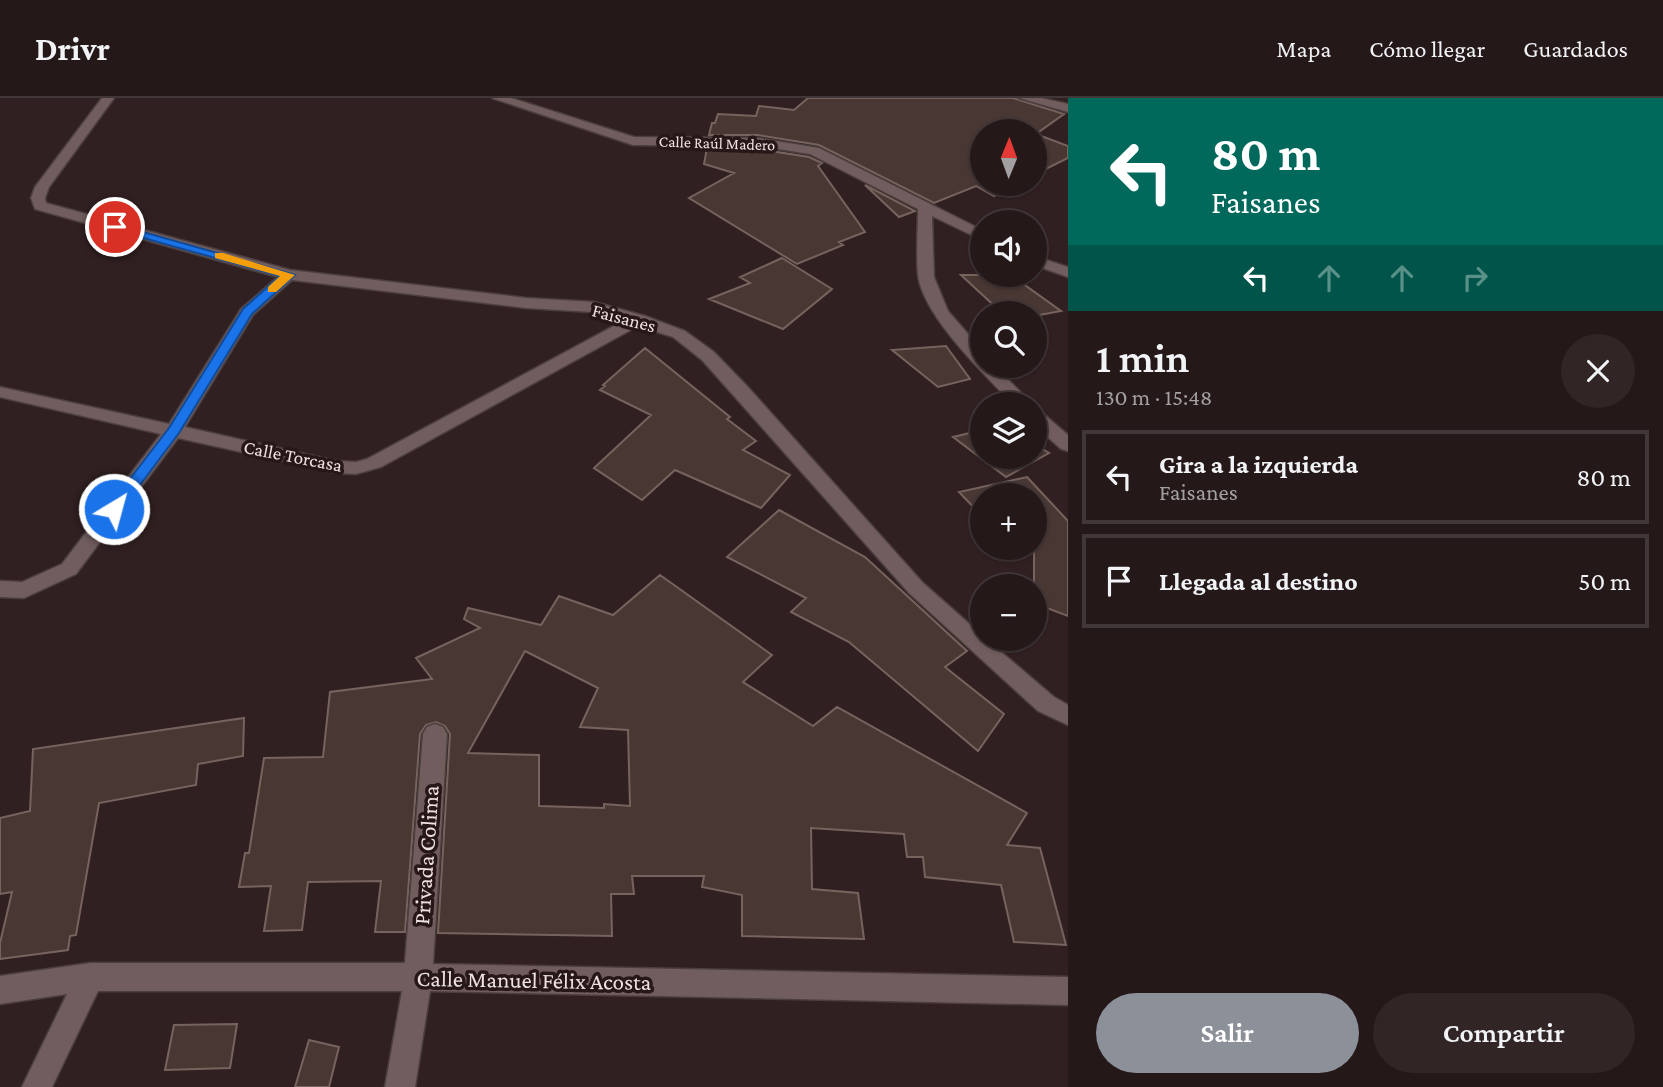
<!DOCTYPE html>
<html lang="es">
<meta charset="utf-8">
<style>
:root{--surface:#251819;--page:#312526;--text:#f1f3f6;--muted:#a3a0a2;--line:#423738;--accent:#8c9099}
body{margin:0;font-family:"Crimson Pro",serif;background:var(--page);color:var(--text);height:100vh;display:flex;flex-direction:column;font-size:26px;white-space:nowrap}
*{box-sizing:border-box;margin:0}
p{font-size:23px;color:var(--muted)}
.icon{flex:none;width:38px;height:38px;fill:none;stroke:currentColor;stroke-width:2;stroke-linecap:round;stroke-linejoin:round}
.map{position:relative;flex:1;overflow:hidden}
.sheet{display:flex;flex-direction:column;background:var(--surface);width:595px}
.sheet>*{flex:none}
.hud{background:#00695c;color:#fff;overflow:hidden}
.needle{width:46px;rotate:1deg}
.tools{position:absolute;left:970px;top:21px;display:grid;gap:14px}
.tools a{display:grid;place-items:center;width:77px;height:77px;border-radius:50%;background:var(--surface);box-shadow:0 2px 5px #0004,0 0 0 2px var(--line);font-size:35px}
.pin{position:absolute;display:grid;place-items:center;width:60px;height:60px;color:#fff;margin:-30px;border:4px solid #fff;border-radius:50%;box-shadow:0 2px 7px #0007}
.me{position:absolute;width:77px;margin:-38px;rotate:37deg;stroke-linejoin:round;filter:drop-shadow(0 0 5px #0008)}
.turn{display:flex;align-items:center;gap:24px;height:147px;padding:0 28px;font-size:32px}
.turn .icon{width:91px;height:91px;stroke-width:2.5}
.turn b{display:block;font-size:49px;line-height:60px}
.lanes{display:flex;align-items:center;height:66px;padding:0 28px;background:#0003;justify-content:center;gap:35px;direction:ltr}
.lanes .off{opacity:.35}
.round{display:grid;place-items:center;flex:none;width:74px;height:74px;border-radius:37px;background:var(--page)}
.overview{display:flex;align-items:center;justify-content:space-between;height:119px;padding:0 28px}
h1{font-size:42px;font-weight:600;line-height:52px}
.button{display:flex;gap:14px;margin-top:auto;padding:14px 28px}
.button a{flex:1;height:80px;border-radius:42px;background:var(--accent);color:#fff;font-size:28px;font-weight:600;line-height:80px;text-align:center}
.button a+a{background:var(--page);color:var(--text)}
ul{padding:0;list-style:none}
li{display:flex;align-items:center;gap:21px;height:94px;margin:0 14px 10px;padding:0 14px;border:4px solid var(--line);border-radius:0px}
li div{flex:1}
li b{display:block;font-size:26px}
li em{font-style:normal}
header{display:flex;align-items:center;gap:42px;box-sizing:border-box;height:98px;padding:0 35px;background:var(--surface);border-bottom:2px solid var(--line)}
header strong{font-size:33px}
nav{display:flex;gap:38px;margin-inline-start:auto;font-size:24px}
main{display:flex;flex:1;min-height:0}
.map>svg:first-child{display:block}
</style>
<header>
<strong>Drivr</strong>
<nav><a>Mapa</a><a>Cómo llegar</a><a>Guardados</a></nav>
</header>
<main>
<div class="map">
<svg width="1068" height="989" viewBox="0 0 1068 989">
<rect width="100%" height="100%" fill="#312021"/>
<path fill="#493733" stroke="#77635e" stroke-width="2" fill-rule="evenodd" d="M808 0H1013L1064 16 1036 36 1068 48V60L1034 77V33H982V86H1018L994 98 976 88 934 105 819 47 758 37H709L712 25H715L718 16 756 18 759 8 794 12Z
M707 50 758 51 809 59 822 65 818 68 865 134 839 144 843 147 797 166 689 100 734 75 704 66Z
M865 87 915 113 899 119Z
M782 160 832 191 783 231 709 201 750 185 740 179Z
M961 177H1003L1010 182 1015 180 1061 213 1034 218V215H1002Z
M946 248 970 281 938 289 892 252Z
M645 250 730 319 727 321 756 343 743 352 790 377 761 410 675 372 642 402 594 370 651 317 600 292 605 288 603 287Z
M982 332V359H1034V346L1049 355 1006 379 953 339Z
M1027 379 1068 423V518L1034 505V397H982V418L959 394Z
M779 412 865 459 967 553 945 569 1004 616 978 653 849 544 791 514 806 500 727 459Z
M660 477 772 557 743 584 813 628 837 609 1027 715 1007 747 1040 750 1066 847 1014 844 1001 787 925 779 923 759H907L904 736 811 730 812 791 858 795 864 841 742 838V797L702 789 704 778H632L634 796H611L612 838 438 835 450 636 445 628 436 624 426 627 420 636 405 834H375L381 783 308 784 302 832 264 833 271 788 239 789 245 755H249L264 660 323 659 330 594 432 581 416 560 480 530 464 521 468 510 541 527 559 498 613 517ZM525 553 598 590 580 629 628 632 630 708 604 706V710L539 708V657L468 655Z
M244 620 243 658 198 666 196 687 99 705 76 837 70 838 68 852 0 861V845L12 794 0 796V720L30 713 33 651Z
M237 926 230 970 165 972 174 927Z
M309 942 339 949 329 989H295Z"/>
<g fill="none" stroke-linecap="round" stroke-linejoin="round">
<defs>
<path id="minor" d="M102 0H114L49 89 45 100 46 105 290 172 526 200 594 204 645 218 685 233 714 254 747 288 923 485 982 537V541H986L1054 599 1068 607V627L1038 613 909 495 702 262 673 239 638 228 381 369 356 376 336 375 178 340 76 476 24 500 0 499V483L22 484 62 466 161 336 0 299V289L169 326 241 211 278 179 35 111 31 100 35 89ZM292 182 526 210 592 214 623 223 367 361 356 364 336 363 185 329 253 217Z
M492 0H511L634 39 758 40 819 50 982 132V142L932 118 934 179 948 213 982 252V268H995L1032 306H1013C985 277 923 218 918 177 916 155 918 133 918 111L810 56 758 48 633 47Z
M1019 0H1041L1068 6V14Z
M1034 158 1068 169V179L1034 167Z
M1034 311 1040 313 1068 337V353L1061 351 1034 327Z
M435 626 443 629 447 636 433 866 1068 879V907L430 893 415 989H385L402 893H98L52 989H22L67 896 0 906V878L90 865H405L423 636 427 629Z"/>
</defs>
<use href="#minor" stroke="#4b3e3e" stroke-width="3"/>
<use href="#minor" fill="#715d5d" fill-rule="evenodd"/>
</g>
<path fill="#1a73e8" stroke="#114b97" stroke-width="2" d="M115 126 295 177 252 216 179 335 119 415H109L107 411 109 408 169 330 243 211 280 178 111 131 109 129Z"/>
<path fill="#f59e0b" d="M215 155H223L295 177 276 194H268V189L280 178 215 160Z"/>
<g text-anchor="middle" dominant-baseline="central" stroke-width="7" stroke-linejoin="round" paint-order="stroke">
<g font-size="16" fill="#ede1e1" stroke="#271718">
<text transform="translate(717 45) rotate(2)">Calle Raúl Madero</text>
</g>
<g font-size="19" fill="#ede1e1" stroke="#271718">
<text transform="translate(624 220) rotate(15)">Faisanes</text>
<text transform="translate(293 358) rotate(11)">Calle Torcasa</text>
</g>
<g font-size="23" fill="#ede1e1" stroke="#271718">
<text transform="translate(426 757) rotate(-86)">Privada Colima</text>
<text transform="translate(534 882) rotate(1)">Calle Manuel Félix Acosta</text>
</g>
</g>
</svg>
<div class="tools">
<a><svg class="needle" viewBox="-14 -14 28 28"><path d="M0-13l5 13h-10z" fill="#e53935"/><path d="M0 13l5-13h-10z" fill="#a3a0a2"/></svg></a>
<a><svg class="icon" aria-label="sound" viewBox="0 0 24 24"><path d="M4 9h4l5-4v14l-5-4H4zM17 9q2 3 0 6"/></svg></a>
<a><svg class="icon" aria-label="search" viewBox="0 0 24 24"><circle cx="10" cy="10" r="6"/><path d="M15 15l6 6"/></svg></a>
<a><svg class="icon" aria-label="layers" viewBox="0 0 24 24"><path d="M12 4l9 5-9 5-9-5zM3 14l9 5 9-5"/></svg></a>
<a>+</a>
<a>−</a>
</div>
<div class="pin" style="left:115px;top:129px;background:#d93025"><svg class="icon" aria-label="arrive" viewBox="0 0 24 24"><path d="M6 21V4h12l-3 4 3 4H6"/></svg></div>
<svg class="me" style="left:114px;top:411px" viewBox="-20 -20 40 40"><circle r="17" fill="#1a73e8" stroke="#fff" stroke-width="3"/><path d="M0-11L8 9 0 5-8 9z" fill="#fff"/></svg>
</div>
<section class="sheet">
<div class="hud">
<div class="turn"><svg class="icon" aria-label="left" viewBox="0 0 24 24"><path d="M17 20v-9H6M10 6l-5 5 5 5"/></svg><div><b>80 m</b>Faisanes</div></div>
<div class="lanes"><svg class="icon" aria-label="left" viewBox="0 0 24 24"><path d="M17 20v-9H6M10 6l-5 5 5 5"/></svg><svg class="icon off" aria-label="ahead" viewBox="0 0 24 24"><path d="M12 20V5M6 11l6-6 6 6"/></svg><svg class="icon off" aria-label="ahead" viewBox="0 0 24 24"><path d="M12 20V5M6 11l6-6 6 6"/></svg><svg class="icon off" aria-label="right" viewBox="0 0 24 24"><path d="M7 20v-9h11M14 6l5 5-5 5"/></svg></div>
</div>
<div class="overview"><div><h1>1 min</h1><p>130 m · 15:48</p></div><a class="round"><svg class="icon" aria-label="close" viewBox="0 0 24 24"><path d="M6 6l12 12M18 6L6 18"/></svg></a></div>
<ul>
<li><svg class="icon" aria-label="left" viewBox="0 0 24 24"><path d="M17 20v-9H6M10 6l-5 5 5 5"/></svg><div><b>Gira a la izquierda</b><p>Faisanes</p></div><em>80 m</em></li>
<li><svg class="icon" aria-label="arrive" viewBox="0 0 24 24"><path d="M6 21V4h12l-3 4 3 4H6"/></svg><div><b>Llegada al destino</b></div><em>50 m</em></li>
</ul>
<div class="button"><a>Salir</a><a>Compartir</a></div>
</section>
</main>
